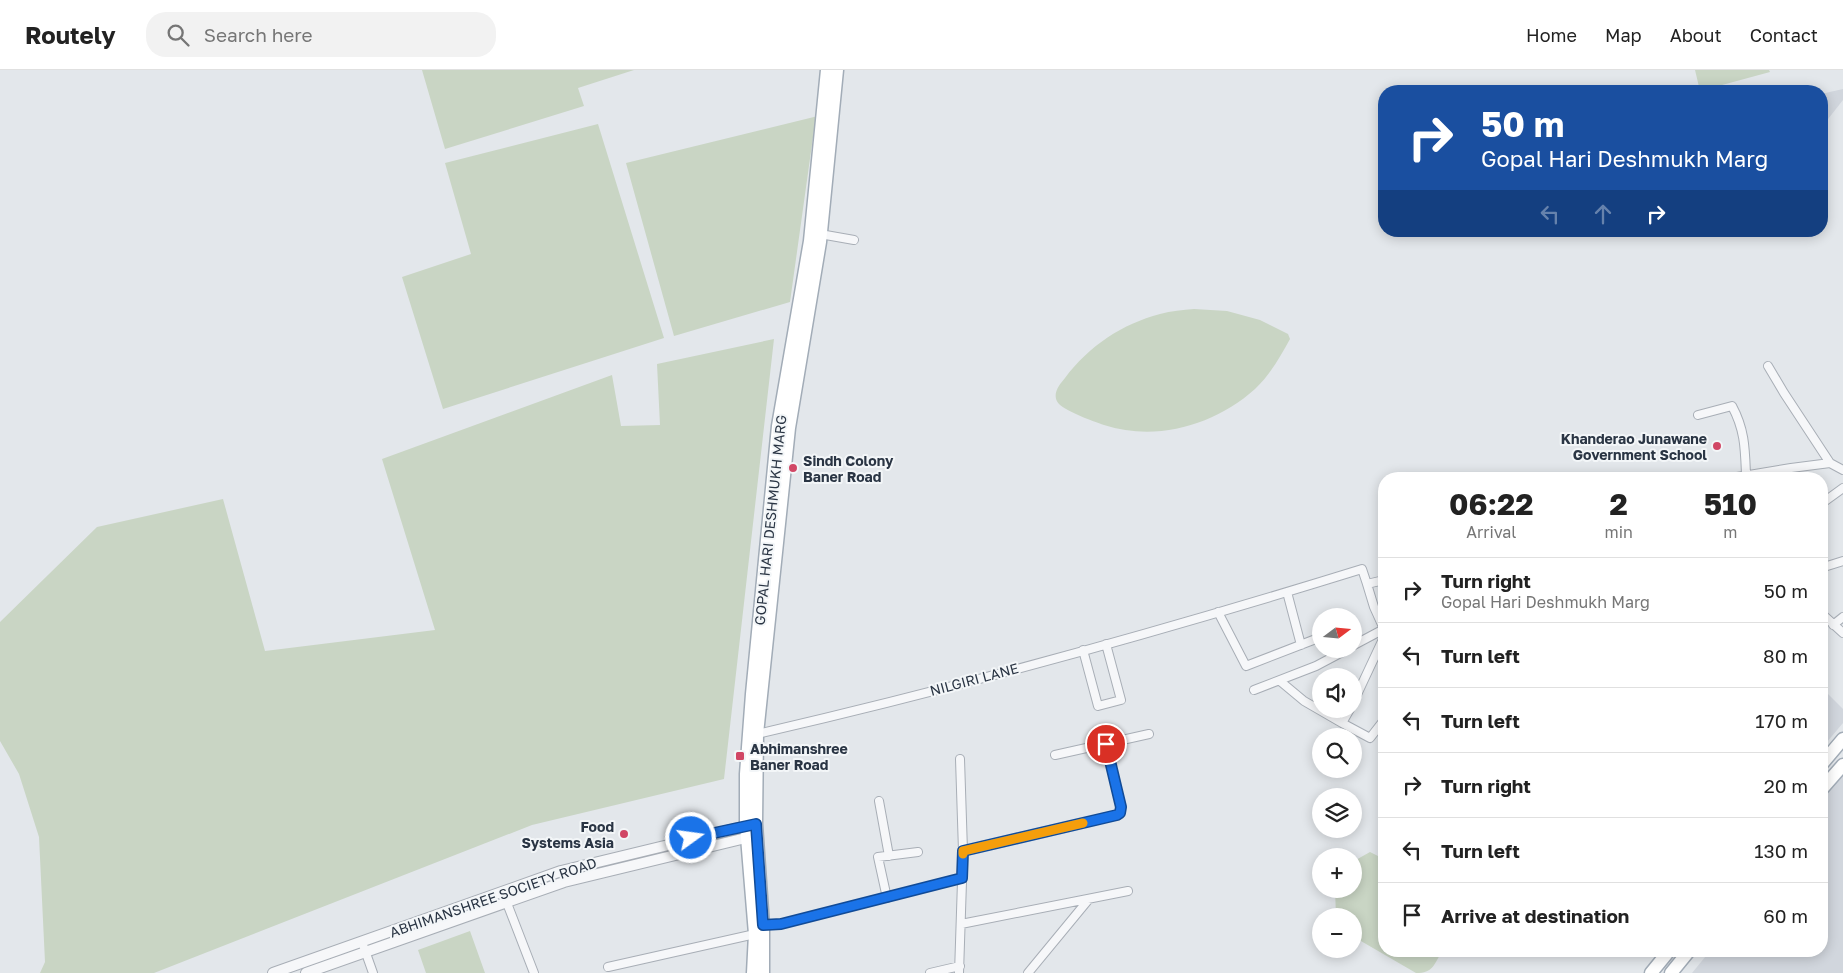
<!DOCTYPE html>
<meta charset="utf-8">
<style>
:root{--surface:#fff;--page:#f2f2f2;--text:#222;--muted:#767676;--line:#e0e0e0}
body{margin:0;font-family:"Golos Text",sans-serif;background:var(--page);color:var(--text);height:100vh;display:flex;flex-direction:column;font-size:19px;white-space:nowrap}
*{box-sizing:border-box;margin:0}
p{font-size:16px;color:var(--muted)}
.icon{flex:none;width:28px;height:28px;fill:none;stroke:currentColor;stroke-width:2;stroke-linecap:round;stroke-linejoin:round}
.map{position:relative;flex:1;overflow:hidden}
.sheet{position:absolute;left:1378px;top:402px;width:450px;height:485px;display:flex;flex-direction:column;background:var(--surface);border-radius:20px;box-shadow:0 2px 12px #0003}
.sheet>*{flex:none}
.banner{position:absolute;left:1378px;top:15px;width:450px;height:152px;border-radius:20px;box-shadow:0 2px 12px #0003;background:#1a4fa0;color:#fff;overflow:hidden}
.needle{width:32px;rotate:74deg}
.controls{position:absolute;left:1312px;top:538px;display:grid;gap:10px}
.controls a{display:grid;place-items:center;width:50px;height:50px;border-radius:50%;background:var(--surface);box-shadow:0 2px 12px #0003;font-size:25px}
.pin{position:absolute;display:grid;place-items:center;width:42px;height:42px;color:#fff;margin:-21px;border:2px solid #fff;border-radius:50%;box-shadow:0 1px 5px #0007}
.me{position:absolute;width:55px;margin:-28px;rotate:76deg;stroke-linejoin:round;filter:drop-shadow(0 0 4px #0008)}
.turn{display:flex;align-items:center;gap:18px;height:105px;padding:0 20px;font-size:22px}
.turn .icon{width:65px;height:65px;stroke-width:2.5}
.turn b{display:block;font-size:35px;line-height:42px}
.lanes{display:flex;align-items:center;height:48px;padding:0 20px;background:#0003;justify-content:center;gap:25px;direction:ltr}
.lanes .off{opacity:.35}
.eta{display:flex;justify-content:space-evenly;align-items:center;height:85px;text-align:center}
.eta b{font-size:30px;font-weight:700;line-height:35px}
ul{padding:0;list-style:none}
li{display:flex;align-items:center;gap:15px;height:65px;padding:0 20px;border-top:1px solid var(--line)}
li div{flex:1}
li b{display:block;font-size:19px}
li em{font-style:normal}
header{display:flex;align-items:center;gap:30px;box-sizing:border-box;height:70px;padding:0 25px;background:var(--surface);border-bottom:1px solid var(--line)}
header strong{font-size:24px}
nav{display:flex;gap:28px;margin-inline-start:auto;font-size:18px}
.search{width:350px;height:45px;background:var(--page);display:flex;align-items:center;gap:12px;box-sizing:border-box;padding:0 18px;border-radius:20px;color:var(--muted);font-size:19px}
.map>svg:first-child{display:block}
</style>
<header>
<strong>Routely</strong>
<div class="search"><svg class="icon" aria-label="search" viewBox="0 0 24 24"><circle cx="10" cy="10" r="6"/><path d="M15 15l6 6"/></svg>Search here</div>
<nav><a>Home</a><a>Map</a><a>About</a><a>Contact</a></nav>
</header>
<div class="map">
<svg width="1843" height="903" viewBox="0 0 1843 903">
<rect width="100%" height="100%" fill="#e3e7eb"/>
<path fill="#d1d6dd" d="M1843 19V30L1821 58V24Z
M1821 617 1843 639V653L1821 679Z
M1843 703V903H1692L1710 881H1821V729Z"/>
<path fill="#c9d5c4" d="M422 0H634L578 18 584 36 445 79Z
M1695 0H1769L1770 2 1700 21Z
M818 46 814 60 790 232 674 266 626 93Z
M598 54 664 268 443 339 402 207 471 184 445 93Z
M1194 239 1227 241 1260 250 1288 264 1290 269C1280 287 1270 305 1255 319 1215 355 1157 372 1104 355 1093 351 1067 342 1059 334 1051 325 1059 315 1065 308 1089 276 1122 254 1160 244 1171 241 1183 240 1194 239Z
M774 269 724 709 532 755 154 903H40L45 892 39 767 19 704 0 671V552L97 457 223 429 265 581 435 560 382 389 612 305 621 356 660 355 657 294Z
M1370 782 1384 789V881H1442C1434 895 1433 903 1416 903L1354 867V846H1336L1335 819H1354V791Z
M470 861 485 903H426L418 880Z"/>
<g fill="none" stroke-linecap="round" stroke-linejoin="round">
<defs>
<path id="minor" d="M820 164 854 170
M1768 296 1784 323 1830 393
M1698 345 1732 336C1745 360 1745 379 1746 405
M1725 409 1791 398 1830 393 1843 400
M1821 434 1843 418
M1824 497 1843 491
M1384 510 1367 514 1374 537 1384 559
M1287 522 1301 575
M1218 542 1246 596 1321 567
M1821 543 1843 563
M1833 555 1843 547
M1354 575 1384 559
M1083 580 1098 636 1121 630 1106 574
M1280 611 1304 631 1342 653
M1254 620 1316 596 1348 579
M1354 631 1384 567
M1350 639 1342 653 1370 668 1384 650
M757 664C961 617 1162 561 1362 499L1367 514
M1055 685 1149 664
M879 731 889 786
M963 781 1114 746 1119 743 1121 737 1106 674
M505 828 534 903
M887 828 878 787 918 782
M961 854 1128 821
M763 855 781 854 962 808
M362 872 373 903
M608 897 755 864
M930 903 960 896
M959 903 963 781 960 689
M1028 903 1089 829"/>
<path id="tertiary" d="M273 903 561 801 751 755
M306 903 564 812 754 766"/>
<path id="primary" d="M1821 695 1843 669
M1821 720 1843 695
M753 903 755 864 746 755V704L752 624 778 356 810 171 827 0
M763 903V855L756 754 757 664 789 358 820 172 837 0
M1651 903 1669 881
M1671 903 1689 881"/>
</defs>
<use href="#minor" stroke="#a8aeb6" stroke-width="10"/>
<use href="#tertiary" stroke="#a8aeb6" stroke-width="12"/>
<use href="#primary" stroke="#a2acb7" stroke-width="15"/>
<use href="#minor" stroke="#f6f7f9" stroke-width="8"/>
<use href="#tertiary" stroke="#f6f7f9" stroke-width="10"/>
<use href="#primary" stroke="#fff" stroke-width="12"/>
</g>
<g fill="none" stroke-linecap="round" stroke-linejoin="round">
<defs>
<path id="route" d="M691 768 756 754 763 855 781 854 962 808 963 781 1117 745 1120 743 1121 737 1106 674"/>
</defs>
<use href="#route" stroke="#114b97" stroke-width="12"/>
<use href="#route" stroke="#1a73e8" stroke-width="9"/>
<path stroke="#f59e0b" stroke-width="9" d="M963 784V781L1083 753"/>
</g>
<g fill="#d14765" stroke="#f3f6f8" stroke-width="2">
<circle cx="1717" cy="376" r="5"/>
<circle cx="793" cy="398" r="5"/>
<rect x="735" y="681" width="10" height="10" rx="2.5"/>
<circle cx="624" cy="764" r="5"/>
</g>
<g text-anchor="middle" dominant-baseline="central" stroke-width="4" stroke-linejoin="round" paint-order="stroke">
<g font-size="14" font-weight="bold" fill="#2a3544" stroke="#f3f6f8" text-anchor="end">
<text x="1707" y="368">Khanderao Junawane<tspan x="1707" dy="16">Government School</tspan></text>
<text x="803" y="390" text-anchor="start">Sindh Colony<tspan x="803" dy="16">Baner Road</tspan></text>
<text x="750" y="678" text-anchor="start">Abhimanshree<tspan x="750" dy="16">Baner Road</tspan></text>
<text x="614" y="756">Food<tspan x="614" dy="16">Systems Asia</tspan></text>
</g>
<g font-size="14" fill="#2a3544" stroke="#f3f6f8">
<text transform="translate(770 450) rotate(-84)">GOPAL HARI DESHMUKH MARG</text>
<text transform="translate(974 609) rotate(-15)">NILGIRI LANE</text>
<text transform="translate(493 827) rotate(-19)">ABHIMANSHREE SOCIETY ROAD</text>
</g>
</g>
</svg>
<div class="controls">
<a><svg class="needle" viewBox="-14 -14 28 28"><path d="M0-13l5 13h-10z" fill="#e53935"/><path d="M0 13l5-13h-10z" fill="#767676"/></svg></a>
<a><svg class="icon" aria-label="sound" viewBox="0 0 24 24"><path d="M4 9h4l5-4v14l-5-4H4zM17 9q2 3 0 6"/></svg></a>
<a><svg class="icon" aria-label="search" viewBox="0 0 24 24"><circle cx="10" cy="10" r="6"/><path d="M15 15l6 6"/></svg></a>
<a><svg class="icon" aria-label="layers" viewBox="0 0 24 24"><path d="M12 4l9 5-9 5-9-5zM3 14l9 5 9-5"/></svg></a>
<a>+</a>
<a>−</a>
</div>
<div class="pin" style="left:1106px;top:674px;background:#d93025"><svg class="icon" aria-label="arrive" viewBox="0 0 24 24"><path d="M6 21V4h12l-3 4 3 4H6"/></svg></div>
<svg class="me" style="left:691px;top:768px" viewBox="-20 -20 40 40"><circle r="17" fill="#1a73e8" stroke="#fff" stroke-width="3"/><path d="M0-11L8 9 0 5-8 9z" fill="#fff"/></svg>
<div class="banner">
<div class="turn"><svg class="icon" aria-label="right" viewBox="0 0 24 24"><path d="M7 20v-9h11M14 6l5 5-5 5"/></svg><div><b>50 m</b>Gopal Hari Deshmukh Marg</div></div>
<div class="lanes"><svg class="icon off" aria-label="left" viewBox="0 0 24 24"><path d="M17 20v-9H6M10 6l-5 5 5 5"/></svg><svg class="icon off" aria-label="ahead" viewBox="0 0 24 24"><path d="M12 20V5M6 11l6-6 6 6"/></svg><svg class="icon" aria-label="right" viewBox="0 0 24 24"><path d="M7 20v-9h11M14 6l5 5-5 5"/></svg></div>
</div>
<section class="sheet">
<div class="eta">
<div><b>06:22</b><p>Arrival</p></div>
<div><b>2</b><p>min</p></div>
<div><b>510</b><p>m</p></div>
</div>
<ul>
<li><svg class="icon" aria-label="right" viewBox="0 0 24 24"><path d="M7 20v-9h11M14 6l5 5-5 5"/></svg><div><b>Turn right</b><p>Gopal Hari Deshmukh Marg</p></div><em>50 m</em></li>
<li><svg class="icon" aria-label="left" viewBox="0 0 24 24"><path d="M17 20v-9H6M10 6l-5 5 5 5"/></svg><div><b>Turn left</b></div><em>80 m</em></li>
<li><svg class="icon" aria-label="left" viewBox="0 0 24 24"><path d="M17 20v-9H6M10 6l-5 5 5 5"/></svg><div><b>Turn left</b></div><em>170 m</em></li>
<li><svg class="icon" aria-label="right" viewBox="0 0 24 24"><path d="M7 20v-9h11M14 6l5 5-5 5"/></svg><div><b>Turn right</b></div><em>20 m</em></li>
<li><svg class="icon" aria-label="left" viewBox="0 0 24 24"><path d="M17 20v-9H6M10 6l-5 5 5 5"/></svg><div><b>Turn left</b></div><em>130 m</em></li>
<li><svg class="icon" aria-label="arrive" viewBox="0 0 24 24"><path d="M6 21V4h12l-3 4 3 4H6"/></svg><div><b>Arrive at destination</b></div><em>60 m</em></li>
</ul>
</section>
</div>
